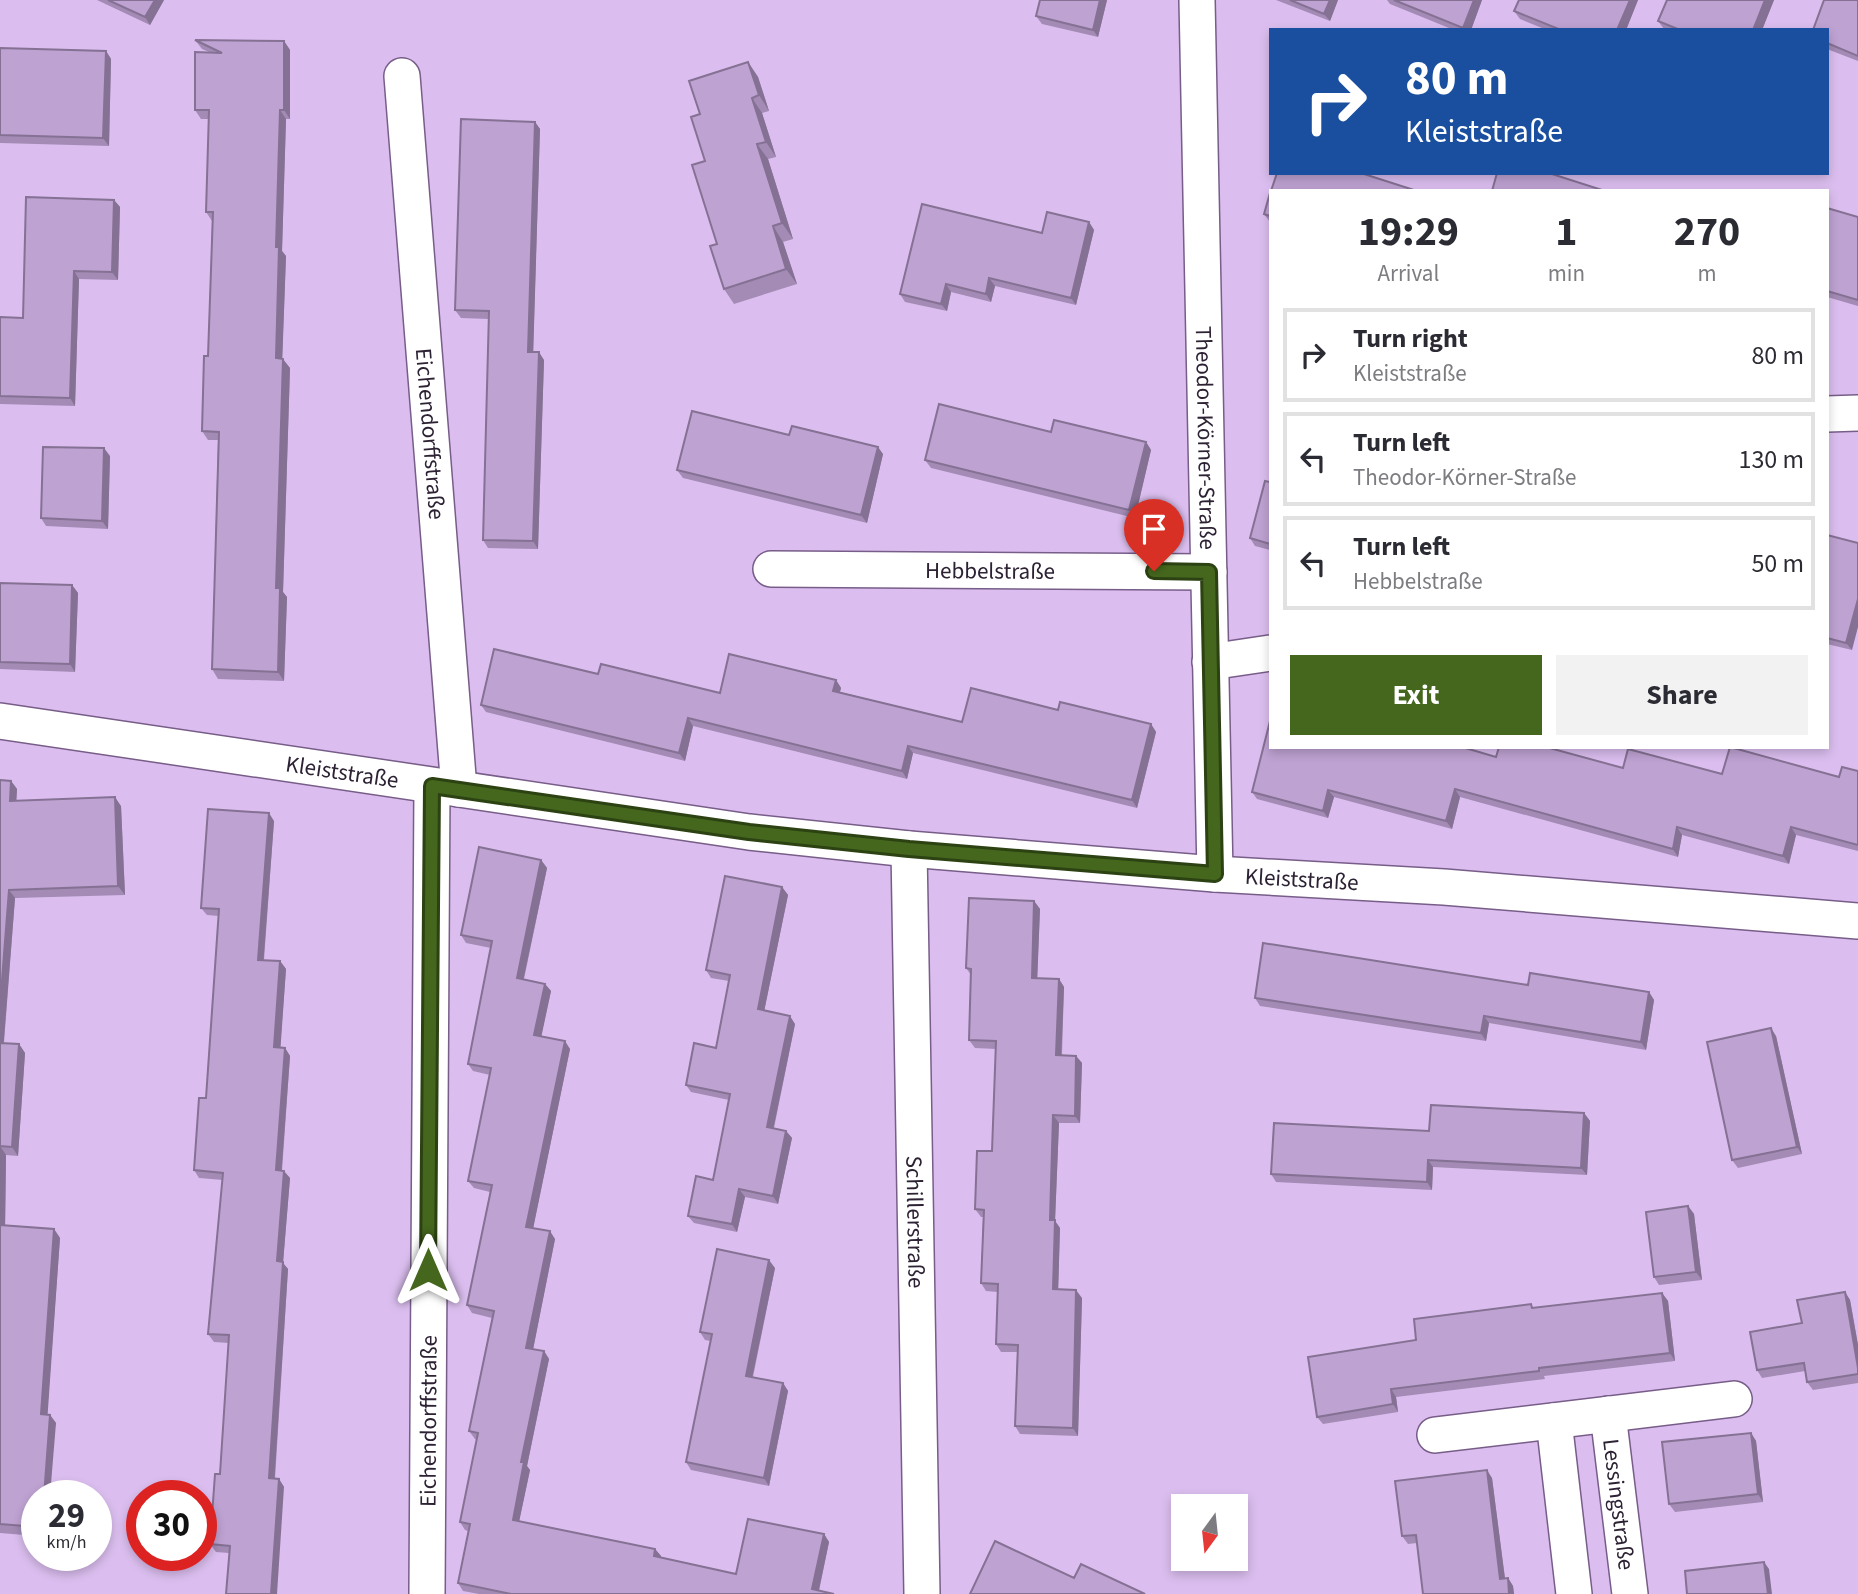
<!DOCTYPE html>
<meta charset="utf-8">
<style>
:root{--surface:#fff;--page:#f2f2f3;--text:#2b2b33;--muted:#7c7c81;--line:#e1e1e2;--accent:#44661d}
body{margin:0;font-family:"Source Sans 3",sans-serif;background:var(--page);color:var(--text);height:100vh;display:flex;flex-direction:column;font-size:26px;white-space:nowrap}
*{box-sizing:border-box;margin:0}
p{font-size:23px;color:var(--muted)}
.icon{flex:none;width:38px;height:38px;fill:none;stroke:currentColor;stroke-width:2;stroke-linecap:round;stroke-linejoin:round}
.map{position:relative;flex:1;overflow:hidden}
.sheet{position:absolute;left:1269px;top:189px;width:560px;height:560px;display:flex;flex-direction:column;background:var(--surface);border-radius:0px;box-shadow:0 4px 10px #0003}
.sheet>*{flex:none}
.banner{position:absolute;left:1269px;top:28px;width:560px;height:147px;border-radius:0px;box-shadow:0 4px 10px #0003;background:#1a4fa0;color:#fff;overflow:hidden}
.needle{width:46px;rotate:195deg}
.tools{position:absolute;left:1171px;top:1494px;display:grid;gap:14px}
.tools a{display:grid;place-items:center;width:77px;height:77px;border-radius:0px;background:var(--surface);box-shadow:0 4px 10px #0003;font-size:35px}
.speed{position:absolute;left:21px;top:1480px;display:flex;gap:14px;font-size:35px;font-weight:700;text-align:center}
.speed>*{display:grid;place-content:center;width:91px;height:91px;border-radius:50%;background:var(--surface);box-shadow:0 4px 10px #0003;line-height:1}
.speed small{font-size:18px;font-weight:400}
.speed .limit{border:10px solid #d22;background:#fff;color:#111}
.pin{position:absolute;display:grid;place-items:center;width:60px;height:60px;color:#fff;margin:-72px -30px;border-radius:50% 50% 50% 0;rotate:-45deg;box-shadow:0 0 7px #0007}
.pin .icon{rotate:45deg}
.me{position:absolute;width:77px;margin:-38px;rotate:0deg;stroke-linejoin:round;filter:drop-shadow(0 0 5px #0008)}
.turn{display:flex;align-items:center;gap:24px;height:147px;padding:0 21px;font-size:32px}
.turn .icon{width:91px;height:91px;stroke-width:2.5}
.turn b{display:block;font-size:49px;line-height:60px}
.eta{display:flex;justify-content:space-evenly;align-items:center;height:119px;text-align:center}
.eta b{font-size:42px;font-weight:700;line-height:49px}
.primary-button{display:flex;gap:14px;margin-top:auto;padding:14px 21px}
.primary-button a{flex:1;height:80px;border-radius:0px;background:var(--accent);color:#fff;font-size:28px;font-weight:700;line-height:80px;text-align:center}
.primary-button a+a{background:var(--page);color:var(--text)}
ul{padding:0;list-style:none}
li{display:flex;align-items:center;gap:21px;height:94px;margin:0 14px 10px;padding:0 7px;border:4px solid var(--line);border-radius:0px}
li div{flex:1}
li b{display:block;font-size:26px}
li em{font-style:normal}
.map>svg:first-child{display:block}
</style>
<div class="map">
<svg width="1858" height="1594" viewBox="0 0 1858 1594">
<rect width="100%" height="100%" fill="#dbbeef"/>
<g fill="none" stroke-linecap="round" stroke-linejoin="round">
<defs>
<g id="street">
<path id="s1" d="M1197 0 1215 874"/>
<path id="s2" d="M402 76 459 789"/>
<path d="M1827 414 1858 413"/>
<path id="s3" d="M771 569 1209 572"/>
<path d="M1210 662 1270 653"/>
<path id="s4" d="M0 721 749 832 909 849 1215 874 1444 887 1858 921"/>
<path id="s5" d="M909 849 922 1594"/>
<path id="s6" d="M1608 1414 1630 1594"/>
<path d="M1554 1421 1574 1594"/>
<path d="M1435 1435 1734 1399"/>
<path id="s7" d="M427 1594 432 786"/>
</g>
</defs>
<use href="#street" stroke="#775d88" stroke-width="38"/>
<use href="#street" stroke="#fff" stroke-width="35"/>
</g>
<path fill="#a38bb5" d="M97 0H164L150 25Z
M1040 0H1107L1098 37 1042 24 1036 16Z
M1276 0H1338L1330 21Z
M1387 0H1482L1471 30H1454L1390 4Z
M1519 0H1638L1626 30H1547L1520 19 1514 11Z
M1667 0H1774L1762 30H1667L1664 29 1658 21Z
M1858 0V61L1827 49V30Z
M195 40 284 41 290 50V119H286L282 251 286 256 282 359 290 368 283 592 287 597 284 681 218 679 212 669 218 440H208L202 431 208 356 212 221 206 212 209 119H201L195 110 209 52 202 49Z
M0 48 106 51 111 59 109 146 0 143Z
M748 62 758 77 769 111 762 113 776 157 768 159 793 239 783 242 797 284 734 304 724 289 717 244 700 114Z
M535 122 540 129 533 352 544 360 538 549 488 548 483 540 489 319 461 318 455 310Z
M1270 193V222L1264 214Z
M114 200 120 207 118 280 79 279 75 406 0 404V317L23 318Z
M1827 208 1858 217V306L1827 297Z
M1089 222 1094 230 1076 305 995 286 991 302 951 292 947 311 905 302 900 294 1042 233Z
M1051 432 1146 442 1151 450 1135 518 931 468 925 460Z
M883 454 867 523 683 478 677 470Z
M110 456 108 529 46 526 41 518Z
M1270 482V550L1255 546 1250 538Z
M1827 535 1852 650 1827 644Z
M0 583 72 585 78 593 75 672 0 669Z
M598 674 720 693 836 680 841 688 840 692 962 722 1058 710 1151 724 1156 732 1137 808 913 753 907 779 693 726 685 761 486 712 481 705Z
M1270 747 1496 757 1623 768 1722 774 1839 777 1858 771V851L1796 835 1789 864 1682 835 1678 857 1460 797 1452 829 1334 797 1328 818 1257 799 1252 792Z
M0 780 11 781 17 789 16 800 121 806 125 895 15 898 4 1043 19 1044 25 1053 18 1156 6 1155 5 1226 54 1229 60 1238 47 1414 50 1415 56 1423 37 1496V1536L0 1533Z
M274 821 264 960 280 961 286 969 280 1048H285L290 1056 282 1171 290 1178 283 1263 288 1269 275 1479H279L284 1487 229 1553 216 1552 210 1544 220 1474 229 1343 214 1342 208 1334 223 1180 199 1178 194 1170 206 1098 219 916 207 915 201 908Z
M541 860 547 868 524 979 545 984 551 991 541 1036 570 1049 533 1228 555 1239 533 1349 544 1351 549 1359 527 1466 530 1470 519 1521 655 1549 661 1556 660 1558 736 1574 824 1534 829 1542 819 1591 834 1594H479L463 1591 458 1583 468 1531 465 1530 460 1522 477 1440 475 1439 469 1431 492 1318 472 1313 467 1305 490 1192 474 1188 468 1181 490 1075 473 1071 468 1064 491 948 466 943 461 935Z
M782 887 788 895 764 1011 795 1024 774 1128 786 1131 792 1138 778 1204 745 1197 737 1232 694 1223 688 1216 713 1180 729 1100 691 1092 686 1085 716 1048 729 981 711 978 706 970Z
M1034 901 1040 909 1037 978 1059 979 1064 987 1062 1055 1076 1056 1082 1063 1080 1123H1059L1055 1221 1060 1228 1058 1289 1082 1298 1078 1436 1020 1434 1015 1426 1017 1352H1001L996 1344 998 1292 986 1291 981 1283 983 1217H981L975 1209 992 1151 996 1049 975 1048 969 1040 971 975 966 968Z
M1528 985 1649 992 1654 1000 1646 1050 1489 1023 1486 1041 1260 1006 1255 998Z
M1776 1036 1802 1154 1738 1168 1732 1160Z
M1584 1113 1590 1121 1587 1175 1433 1167 1432 1190 1276 1182 1271 1174 1429 1131Z
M1688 1206 1694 1214 1702 1280 1659 1285 1654 1277Z
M775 1268 753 1377 783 1383 788 1391 769 1486 691 1470 686 1462 711 1341 705 1340 700 1332Z
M1845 1292 1850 1300 1858 1345V1383L1813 1390 1807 1382 1805 1371 1762 1378 1757 1370 1802 1323Z
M1662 1293 1668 1301 1675 1361 1544 1376 1545 1379 1396 1397 1398 1412 1323 1424 1317 1417 1416 1340 1534 1308Z
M1751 1433 1756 1441 1763 1502 1675 1512 1669 1504Z
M1492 1478 1505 1578H1508L1513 1586 1514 1594H1423L1417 1543 1408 1544 1402 1536Z"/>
<path fill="#857193" d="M155 0H164L150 25 145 17Z
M1100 0H1107L1098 37 1093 30Z
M1330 0H1338L1330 21 1324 14Z
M1474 0H1482L1471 30H1464L1463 28Z
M1630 0H1638L1626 30H1617Z
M1765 0H1774L1762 30H1753Z
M284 41 290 50V119L284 110Z
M106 51 111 59 109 146 103 138Z
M748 62 758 77 769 111 759 95Z
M752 98 762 113 776 157 766 142Z
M280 110 286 119 282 251 286 256 282 367 276 358V247Z
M535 122 540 129 533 360 528 352Z
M757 144 768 159 793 239 782 223Z
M114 200 120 207 118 280 112 272Z
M1089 222 1094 230 1076 305 1071 298Z
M773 226 783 242 797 284 786 269Z
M74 271 79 279 75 406 70 398Z
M989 278 995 286 991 302 986 294Z
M946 284 951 292 947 311 941 304Z
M539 352 544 360 538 549 533 541Z
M283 359 290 368 283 592 287 597 284 681 278 672 276 588Z
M1146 442 1151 450 1135 518 1129 510Z
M878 447 883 454 867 523 861 515Z
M104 448 110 456 108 529 102 521Z
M72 585 78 593 75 672 70 664Z
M1858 599V627L1852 650 1846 643Z
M836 680 841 688 838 698 833 691Z
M688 718 693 726 685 761 679 753Z
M1151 724 1156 732 1137 808 1132 800Z
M908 746 913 753 907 779 902 771Z
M11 781 17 789 16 809 10 801Z
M1455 789 1460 797 1452 829 1446 821Z
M1328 790 1334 797 1328 818 1323 811Z
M115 797 121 806 125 895 118 886Z
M269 813 274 821 263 967 258 960Z
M1677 827 1682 835 1678 857 1673 849Z
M1791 827 1796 835 1789 864 1783 856Z
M541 860 547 868 522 986 517 978Z
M782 887 788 895 763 1017 758 1009Z
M9 890 15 898 3 1051 0 1046V1006Z
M1034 901 1040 909 1037 986 1032 978Z
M280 961 286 969 280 1055 274 1047Z
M1059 979 1064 987 1061 1063 1056 1055Z
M545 984 551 991 540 1043 534 1035Z
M1649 992 1654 1000 1646 1050 1641 1042Z
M790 1016 795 1024 772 1135 767 1127Z
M1484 1016 1489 1023 1486 1041 1481 1033Z
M1771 1028 1776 1036 1802 1154 1797 1147Z
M565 1041 570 1049 532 1234 526 1227Z
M19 1044 25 1053 18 1156 12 1147Z
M285 1048 290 1056 281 1178 276 1170Z
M1076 1056 1082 1063 1080 1123 1075 1116Z
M1584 1113 1590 1121 1587 1175 1581 1168Z
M1053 1115 1059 1123 1055 1221 1060 1228 1058 1297 1053 1289 1050 1220Z
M786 1131 792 1138 778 1204 773 1196Z
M0 1146 6 1155 5 1234 0 1227Z
M1428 1160 1433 1167 1432 1190 1427 1182Z
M284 1171 290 1178 283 1263 288 1269 274 1486 269 1478 277 1261Z
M739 1189 745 1197 737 1232 732 1224Z
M1688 1206 1694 1214 1702 1280 1696 1272Z
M54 1229 60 1238 47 1423 41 1414Z
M550 1231 555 1239 532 1355 526 1348Z
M769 1260 775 1268 751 1383 746 1376Z
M1076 1290 1082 1298 1078 1436 1073 1428Z
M1845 1292 1850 1300 1858 1345V1368Z
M1662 1293 1668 1301 1675 1361 1670 1353Z
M544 1351 549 1359 527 1466 530 1470 518 1527 513 1520 521 1462Z
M783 1383 788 1391 769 1486 764 1478Z
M1391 1389 1396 1397 1398 1412 1393 1404Z
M50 1415 56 1423 50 1496H44Z
M1751 1433 1756 1441 1763 1502 1758 1494Z
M1487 1470 1492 1478 1506 1587 1500 1579Z
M279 1479 284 1487 277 1594H271Z
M824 1534 829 1542 818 1594 812 1589Z
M655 1549 661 1556 659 1564 654 1556Z
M1764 1562 1769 1569 1772 1594H1768Z
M1508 1578 1513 1586 1514 1594H1509Z"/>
<path fill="#bea2d2" stroke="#857193" stroke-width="2" d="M108 0H155L145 17Z
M1040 0H1100L1093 30 1036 16Z
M1290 0H1330L1324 14Z
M1394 0H1474L1463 28Z
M1519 0H1630L1617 30H1561L1514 11Z
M1667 0H1765L1753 30H1680L1658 21Z
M1824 0H1858V56L1827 43V30H1813Z
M195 40 284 41V110H280L276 247H279L276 358 283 359 276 588H280L278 672 212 669 219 432 202 431 204 356H208L213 212H206L209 110H195V52L222 53Z
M0 48 106 51 103 138 0 135Z
M748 62 759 95 752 98 766 142 757 144 782 223 773 226 786 269 724 289 710 246 717 244 692 165 705 161 691 117 700 114 689 81Z
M461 119 535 122 528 352H539L533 541 483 540 489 311 455 310Z
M1277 173H1361L1417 191H1271Z
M1497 173H1549L1605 191H1492Z
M1270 193V216L1264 214Z
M26 197 114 200 112 272 74 271 70 398 0 396V317L23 318Z
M922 204 1042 233 1047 212 1089 222 1071 298 989 278 986 294 946 284 941 304 900 294Z
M1827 208 1858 217V300L1827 291Z
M939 404 1051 432 1054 420 1146 442 1129 510 925 460Z
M692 411 789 435 792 426 878 447 861 515 677 470Z
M43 447 104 448 102 521 41 518Z
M1265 481 1270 482V544L1250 538Z
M1827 535 1858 543V599L1846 643 1827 638Z
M0 583 72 585 70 664 0 662Z
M494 649 598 674 601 664 720 693 729 654 836 680 833 691 962 722 971 688 1058 710 1060 702 1151 724 1132 800 908 746 902 771 688 718 679 753 481 705Z
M1270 721V747H1462L1496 757 1499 747H1546L1623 768 1628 749 1722 774 1730 747 1839 777 1842 767 1858 771V845L1791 827 1783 856 1677 827 1673 849 1455 789 1446 821 1328 790 1323 811 1252 792Z
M0 780 11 781 10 801 115 797 118 886 9 890 0 1006Z
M208 809 269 813 258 960 280 961 274 1047 285 1048 276 1170 284 1171 277 1261 283 1262 269 1478 279 1479 271 1594H226L230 1546 210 1544 215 1474H220L229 1335 208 1334 223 1173 194 1170 199 1098H206L219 909 201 908Z
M479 847 541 860 517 978 545 984 534 1035 565 1041 526 1227 550 1231 526 1348 544 1351 521 1462H524L513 1520 655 1549 654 1556 736 1574 748 1519 824 1534 812 1589 834 1594H511L458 1583 470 1524 460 1522 478 1433 469 1431 494 1311 467 1305 492 1185 468 1181 491 1068 468 1064 492 941 461 935Z
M725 876 782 887 758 1009 790 1016 767 1127 786 1131 773 1196 739 1189 732 1224 688 1216 696 1176 713 1180 730 1094 686 1085 694 1043 716 1048 730 975 706 970Z
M969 898 1034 901 1032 978 1059 979 1056 1055 1076 1056 1075 1116 1053 1115 1050 1220H1055L1053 1289 1076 1290 1073 1428 1015 1426 1018 1345 996 1344 998 1284 981 1283 984 1210 975 1209 977 1151H992L996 1041 969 1040 971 969 966 968Z
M1263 943 1528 985 1530 973 1649 992 1641 1042 1484 1016 1481 1033 1255 998Z
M1771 1028 1797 1147 1732 1160 1707 1042Z
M0 1043 19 1044 12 1147 0 1146V1162Z
M1431 1105 1584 1113 1581 1168 1428 1160 1427 1182 1271 1174 1274 1123 1429 1131Z
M1688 1206 1696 1272 1654 1277 1646 1212Z
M0 1225 54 1229 41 1414 50 1415 44 1496H37V1527L0 1524Z
M717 1249 769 1260 746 1376 783 1383 764 1478 686 1462 712 1334 700 1332Z
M1845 1292 1858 1368V1374L1807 1382 1804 1363 1757 1370 1750 1332 1802 1323 1797 1300Z
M1662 1293 1670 1353 1539 1368V1371L1391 1389 1393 1404 1317 1417 1308 1357 1416 1340 1414 1319 1531 1304 1532 1308Z
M1751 1433 1758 1494 1669 1504 1662 1442Z
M1487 1470 1500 1579 1508 1578 1509 1594H1423L1416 1535 1402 1536 1395 1481Z
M995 1541 1074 1578 1081 1564 1145 1594H970Z
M1764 1562 1768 1594H1687L1685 1571Z"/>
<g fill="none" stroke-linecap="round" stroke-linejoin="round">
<defs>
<path id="route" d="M428 1270 432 786 749 832 909 849 1215 874 1209 572 1154 571"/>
</defs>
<use href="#route" stroke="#2c4213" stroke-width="18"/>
<use href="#route" stroke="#44661d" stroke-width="12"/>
</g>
<g text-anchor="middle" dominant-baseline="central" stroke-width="5" stroke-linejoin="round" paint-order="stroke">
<g font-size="23" fill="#2d2234" stroke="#f4e6ff">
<text stroke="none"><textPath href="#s2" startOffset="359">Eichendorffstraße</textPath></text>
<text stroke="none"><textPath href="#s1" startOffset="438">Theodor-Körner-Straße</textPath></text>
<text stroke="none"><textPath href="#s3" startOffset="219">Hebbelstraße</textPath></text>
<text stroke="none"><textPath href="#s4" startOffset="346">Kleiststraße</textPath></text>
<text stroke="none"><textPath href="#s4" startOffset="1312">Kleiststraße</textPath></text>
<text stroke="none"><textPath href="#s5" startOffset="373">Schillerstraße</textPath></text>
<text stroke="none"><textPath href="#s7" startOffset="173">Eichendorffstraße</textPath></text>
<text stroke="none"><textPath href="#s6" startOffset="91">Lessingstraße</textPath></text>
</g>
</g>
</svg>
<div class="tools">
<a><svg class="needle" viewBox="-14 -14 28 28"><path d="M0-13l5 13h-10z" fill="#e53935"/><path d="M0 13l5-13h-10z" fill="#7c7c81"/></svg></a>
</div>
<div class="speed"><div>29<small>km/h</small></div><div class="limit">30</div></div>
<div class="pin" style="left:1154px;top:571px;background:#d93025"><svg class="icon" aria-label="arrive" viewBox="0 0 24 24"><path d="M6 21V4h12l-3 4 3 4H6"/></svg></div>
<svg class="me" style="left:428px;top:1270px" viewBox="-20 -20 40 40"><path d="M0-17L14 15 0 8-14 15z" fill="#44661d" stroke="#fff" stroke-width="4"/></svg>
<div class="banner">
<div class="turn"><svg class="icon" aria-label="right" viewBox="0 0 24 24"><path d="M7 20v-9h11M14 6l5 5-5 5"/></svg><div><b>80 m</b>Kleiststraße</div></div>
</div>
<section class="sheet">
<div class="eta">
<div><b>19:29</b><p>Arrival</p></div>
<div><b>1</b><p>min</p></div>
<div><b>270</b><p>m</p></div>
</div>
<ul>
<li><svg class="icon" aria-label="right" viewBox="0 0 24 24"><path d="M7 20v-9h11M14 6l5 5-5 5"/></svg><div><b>Turn right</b><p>Kleiststraße</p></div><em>80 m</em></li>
<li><svg class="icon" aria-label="left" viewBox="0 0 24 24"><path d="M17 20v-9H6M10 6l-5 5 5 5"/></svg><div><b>Turn left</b><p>Theodor-Körner-Straße</p></div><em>130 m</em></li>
<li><svg class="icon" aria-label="left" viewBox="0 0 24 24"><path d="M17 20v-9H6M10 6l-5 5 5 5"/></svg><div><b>Turn left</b><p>Hebbelstraße</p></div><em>50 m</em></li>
</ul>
<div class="primary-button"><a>Exit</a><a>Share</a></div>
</section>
</div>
